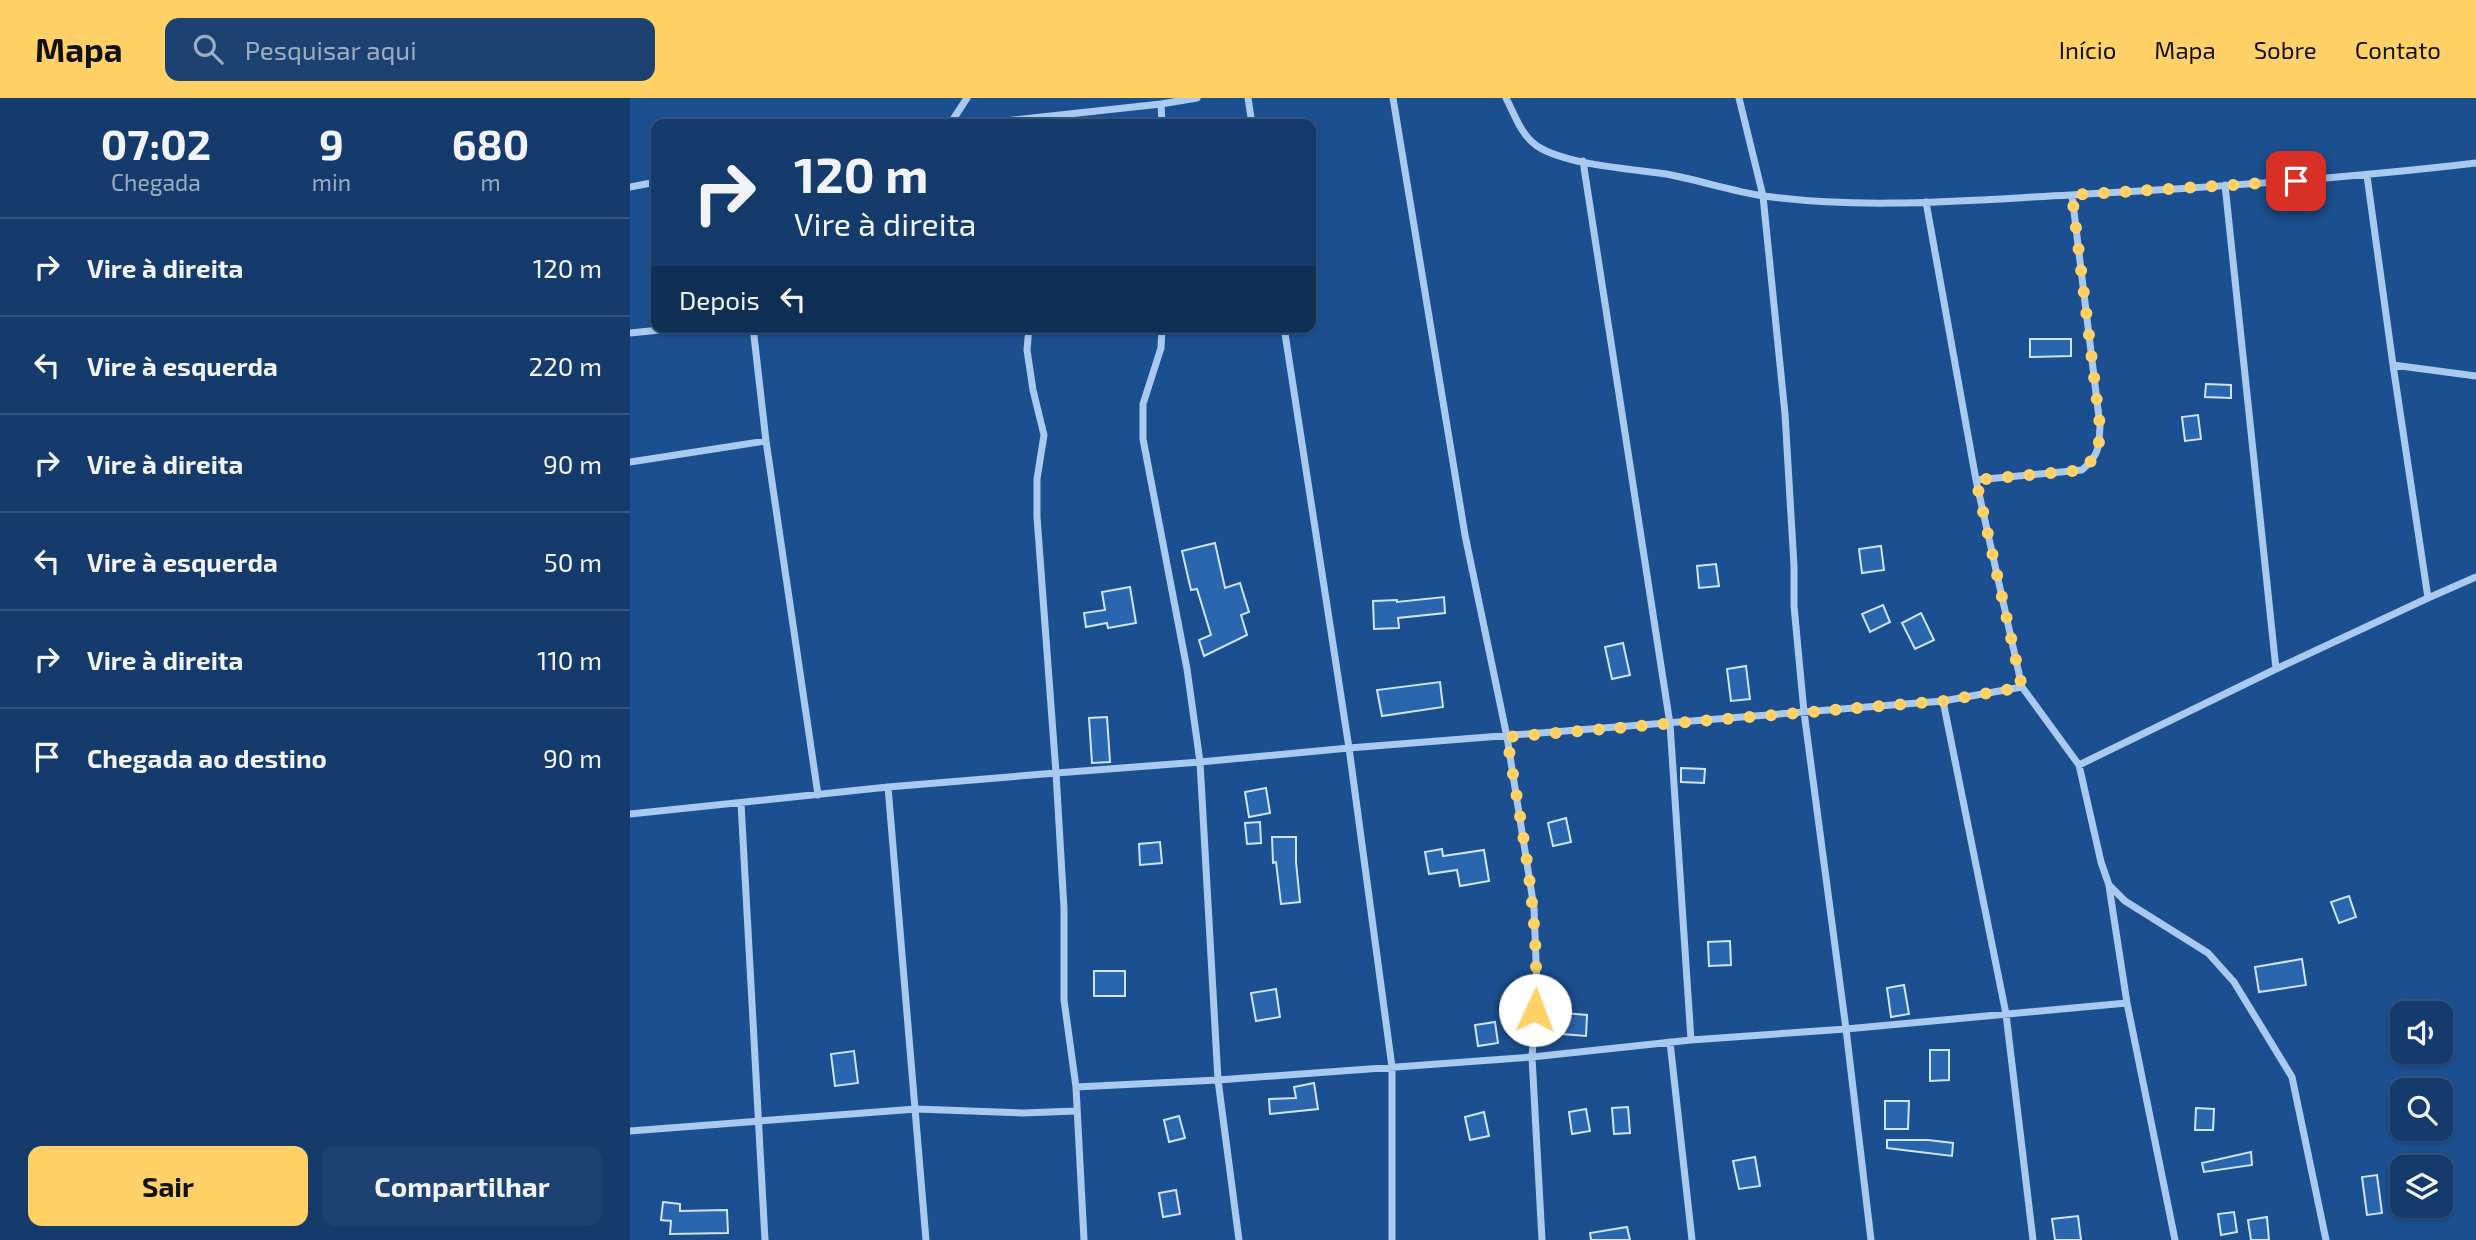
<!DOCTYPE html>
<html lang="pt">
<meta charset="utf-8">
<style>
:root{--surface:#143b6b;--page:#1d4271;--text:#f1f3f6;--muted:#9dadc1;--line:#33557e;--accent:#ffd166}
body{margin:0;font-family:"Exo 2",sans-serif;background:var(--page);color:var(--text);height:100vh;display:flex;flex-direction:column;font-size:26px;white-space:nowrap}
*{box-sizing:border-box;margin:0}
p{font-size:23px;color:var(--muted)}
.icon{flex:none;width:38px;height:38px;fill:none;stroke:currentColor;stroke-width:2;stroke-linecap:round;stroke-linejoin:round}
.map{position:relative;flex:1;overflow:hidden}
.drawer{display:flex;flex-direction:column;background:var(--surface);width:630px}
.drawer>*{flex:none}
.guide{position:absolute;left:21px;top:21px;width:665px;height:214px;border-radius:14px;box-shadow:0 2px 5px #0004,0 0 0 2px var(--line);background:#143b6b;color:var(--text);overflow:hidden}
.buttons{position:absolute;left:1760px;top:903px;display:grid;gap:14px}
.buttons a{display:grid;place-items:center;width:63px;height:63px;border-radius:14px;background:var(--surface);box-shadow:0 2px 5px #0004,0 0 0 2px var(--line);font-size:35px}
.pin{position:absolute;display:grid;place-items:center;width:60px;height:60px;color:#fff;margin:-30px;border-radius:14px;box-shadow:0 4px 10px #0006}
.me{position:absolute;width:77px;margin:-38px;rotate:2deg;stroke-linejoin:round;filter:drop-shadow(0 0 5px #0008)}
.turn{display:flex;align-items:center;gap:24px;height:147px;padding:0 28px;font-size:32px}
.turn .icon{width:91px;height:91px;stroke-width:2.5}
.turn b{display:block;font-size:49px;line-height:60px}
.then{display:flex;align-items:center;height:66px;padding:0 28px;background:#0003;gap:14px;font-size:26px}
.eta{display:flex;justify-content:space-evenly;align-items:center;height:119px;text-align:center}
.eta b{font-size:42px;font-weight:700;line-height:49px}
.button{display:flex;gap:14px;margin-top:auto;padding:14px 28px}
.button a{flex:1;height:80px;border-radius:14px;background:var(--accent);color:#111;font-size:28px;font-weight:700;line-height:80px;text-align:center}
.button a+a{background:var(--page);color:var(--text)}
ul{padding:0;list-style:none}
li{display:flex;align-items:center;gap:21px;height:98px;padding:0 28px;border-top:2px solid var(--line)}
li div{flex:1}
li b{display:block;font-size:26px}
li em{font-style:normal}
header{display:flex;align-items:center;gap:42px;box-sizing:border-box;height:98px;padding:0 35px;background:var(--accent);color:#111}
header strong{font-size:33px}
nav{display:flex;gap:38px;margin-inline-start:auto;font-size:24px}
.search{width:490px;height:63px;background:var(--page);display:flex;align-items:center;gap:18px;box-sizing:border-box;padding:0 24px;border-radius:14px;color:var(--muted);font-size:26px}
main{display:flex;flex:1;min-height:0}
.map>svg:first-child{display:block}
</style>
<header>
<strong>Mapa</strong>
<div class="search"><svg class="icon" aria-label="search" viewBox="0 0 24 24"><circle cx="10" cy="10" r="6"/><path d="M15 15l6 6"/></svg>Pesquisar aqui</div>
<nav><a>Início</a><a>Mapa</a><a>Sobre</a><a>Contato</a></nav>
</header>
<main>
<section class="drawer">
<div class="eta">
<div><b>07:02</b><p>Chegada</p></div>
<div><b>9</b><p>min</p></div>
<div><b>680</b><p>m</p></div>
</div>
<ul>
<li><svg class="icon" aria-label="right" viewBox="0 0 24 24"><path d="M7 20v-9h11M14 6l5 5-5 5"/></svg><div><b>Vire à direita</b></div><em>120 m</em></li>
<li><svg class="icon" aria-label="left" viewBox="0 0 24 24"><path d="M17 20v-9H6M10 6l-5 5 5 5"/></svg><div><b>Vire à esquerda</b></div><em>220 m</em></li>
<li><svg class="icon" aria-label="right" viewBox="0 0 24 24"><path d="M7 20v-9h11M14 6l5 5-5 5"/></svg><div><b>Vire à direita</b></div><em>90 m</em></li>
<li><svg class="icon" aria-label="left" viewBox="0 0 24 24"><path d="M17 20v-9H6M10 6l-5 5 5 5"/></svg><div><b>Vire à esquerda</b></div><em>50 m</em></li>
<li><svg class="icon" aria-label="right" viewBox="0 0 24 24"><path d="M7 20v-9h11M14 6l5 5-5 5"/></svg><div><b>Vire à direita</b></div><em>110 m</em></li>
<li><svg class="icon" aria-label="arrive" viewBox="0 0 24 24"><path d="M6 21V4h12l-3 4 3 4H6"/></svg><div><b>Chegada ao destino</b></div><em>90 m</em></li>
</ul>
<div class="button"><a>Sair</a><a>Compartilhar</a></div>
</section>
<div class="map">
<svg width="1846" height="1142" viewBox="0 0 1846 1142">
<rect width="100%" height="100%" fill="#1b4f8f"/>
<path fill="#2a66ad" stroke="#cfe3fa" stroke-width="2" d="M1400 241H1441V258L1400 259Z
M1576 286 1601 287V300L1575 299Z
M1568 317 1571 341 1555 343 1552 319Z
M585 445 595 490 610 485 619 514 611 517 617 537 574 558 569 542 581 537 567 491 561 492 552 453Z
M1251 448 1254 472 1232 475 1229 451Z
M1086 466 1089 488 1069 490 1067 468Z
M500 489 506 525 478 530 477 525 456 529 454 515 475 512 472 494Z
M814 499 815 515 768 520 769 530 744 531 743 503 767 502V504Z
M1253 507 1260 524 1240 534 1232 516Z
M1291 515 1304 542 1285 551 1272 525Z
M993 545 1000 577 982 581 975 549Z
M1116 568 1120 601 1101 603 1097 571Z
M810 584 813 609 752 618 747 592Z
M477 619 480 664 462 665 459 620Z
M1051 670 1075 671 1074 685 1051 684Z
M636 690 640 715 619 719 615 694Z
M936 720 941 744 923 748 918 725Z
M630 724 631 745 617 746 615 725Z
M642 739H666V764L670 804 651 806 646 764 643 765Z
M530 744 532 765 510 767 509 746Z
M812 751 813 758 854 752 859 783 830 788 827 772 799 776 795 754Z
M1719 798 1726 819 1709 825 1701 804Z
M1100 843 1101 867 1079 868 1078 844Z
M1672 861 1676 887 1629 894 1625 869Z
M464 873H495V898H464Z
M1274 887 1279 916 1261 919 1257 890Z
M646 891 650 919 626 923 621 895Z
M934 915 957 917 956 938 932 936Z
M865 924 868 945 848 948 845 927Z
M1300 952H1319V982L1300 983Z
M224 953 228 985 205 988 201 956Z
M684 985 688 1011 640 1016 639 1001 666 1000 664 989Z
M1255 1003H1279L1278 1031H1255Z
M998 1009 1000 1035 984 1036 982 1010Z
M1566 1010 1584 1011 1583 1032H1565Z
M956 1011 960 1033 942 1036 939 1014Z
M854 1014 859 1038 840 1042 835 1019Z
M549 1018 555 1040 539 1044 534 1022Z
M1257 1042H1298L1323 1045 1322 1058 1257 1050Z
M1621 1054 1622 1067 1574 1074 1572 1065Z
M1125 1059 1130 1088 1109 1091 1103 1063Z
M1747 1077 1752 1115 1737 1117 1732 1079Z
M546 1092 550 1116 533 1119 529 1095Z
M33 1104 50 1106V1113L97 1112 98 1135 40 1136 41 1123 31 1122Z
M1604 1114 1607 1134 1591 1137 1588 1116Z
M1448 1118 1451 1142H1425L1422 1121Z
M1637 1119 1639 1142H1621L1618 1122Z
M997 1129 1000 1142H961L960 1135Z"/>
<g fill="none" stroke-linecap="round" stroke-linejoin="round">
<path stroke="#a9c9ee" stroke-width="7" d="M618 0 622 26
M763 0 835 437 877 639 904 810 907 889 902 959 912 1142
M876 0C885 17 891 37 907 48 936 67 1002 71 1036 76 1069 82 1101 93 1134 98 1233 112 1341 102 1440 97 1576 90 1711 81 1846 65
M531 6 532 26
M320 26 337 0
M348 26 531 6 567 0
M953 63 1040 626 1061 942
M1737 78 1763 267 1846 278
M1595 87 1646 571
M0 89 26 84
M1296 104 1346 382 1392 589 1449 667 1471 764 1479 787 1495 803 1578 855 1604 884 1662 979 1696 1142
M123 229 136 343 188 697
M532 229 531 250 513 306V341L557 571 570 664 588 982 609 1142
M654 229 719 650 762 969V1142
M0 235 60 229
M0 364 136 343
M1346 382 1452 372C1469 357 1469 350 1470 328L1442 97
M1798 500 1846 479
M1313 603 1376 916 1403 1142
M1449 667 1646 571 1798 500 1763 267
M258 689 296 1142
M111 705 135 1142
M0 716 258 689 426 675 407 419V381L414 337 403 292 397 252 399 229
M1479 788 1497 905 1545 1142
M1040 944 1062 1142
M446 989 588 982 902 959 1061 942 1216 931 1174 614 1164 508V468L1155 316 1133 98 1109 0
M0 1033 286 1011 393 1015 446 1013
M454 1142 446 989 434 902V810L426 675 570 664 719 650 1313 603 1392 589
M1241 1142 1216 931 1497 905"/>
</g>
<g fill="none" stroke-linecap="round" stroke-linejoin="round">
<path stroke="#ffd166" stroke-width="12" stroke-dasharray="0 21.6" d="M905 912C911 820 891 729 877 639L1313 603 1392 589 1346 382 1452 372C1469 357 1469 350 1470 328L1442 97 1666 83"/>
</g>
</svg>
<div class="buttons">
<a><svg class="icon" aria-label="sound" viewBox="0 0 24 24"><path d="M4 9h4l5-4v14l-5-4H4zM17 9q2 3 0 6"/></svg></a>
<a><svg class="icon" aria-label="search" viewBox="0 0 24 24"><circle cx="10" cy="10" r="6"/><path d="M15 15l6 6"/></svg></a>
<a><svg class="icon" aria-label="layers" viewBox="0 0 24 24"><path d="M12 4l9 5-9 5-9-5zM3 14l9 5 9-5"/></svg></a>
</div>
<div class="pin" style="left:1666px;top:83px;background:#d93025"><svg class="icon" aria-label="arrive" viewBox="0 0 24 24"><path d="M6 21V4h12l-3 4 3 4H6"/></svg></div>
<svg class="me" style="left:905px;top:912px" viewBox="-20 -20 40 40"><circle r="19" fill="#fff"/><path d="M0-13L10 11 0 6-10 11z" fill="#ffd166"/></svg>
<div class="guide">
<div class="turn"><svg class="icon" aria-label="right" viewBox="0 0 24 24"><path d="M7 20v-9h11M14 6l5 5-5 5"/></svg><div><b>120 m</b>Vire à direita</div></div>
<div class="then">Depois<svg class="icon" aria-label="left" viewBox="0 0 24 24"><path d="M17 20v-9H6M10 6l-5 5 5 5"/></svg></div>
</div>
</div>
</main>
